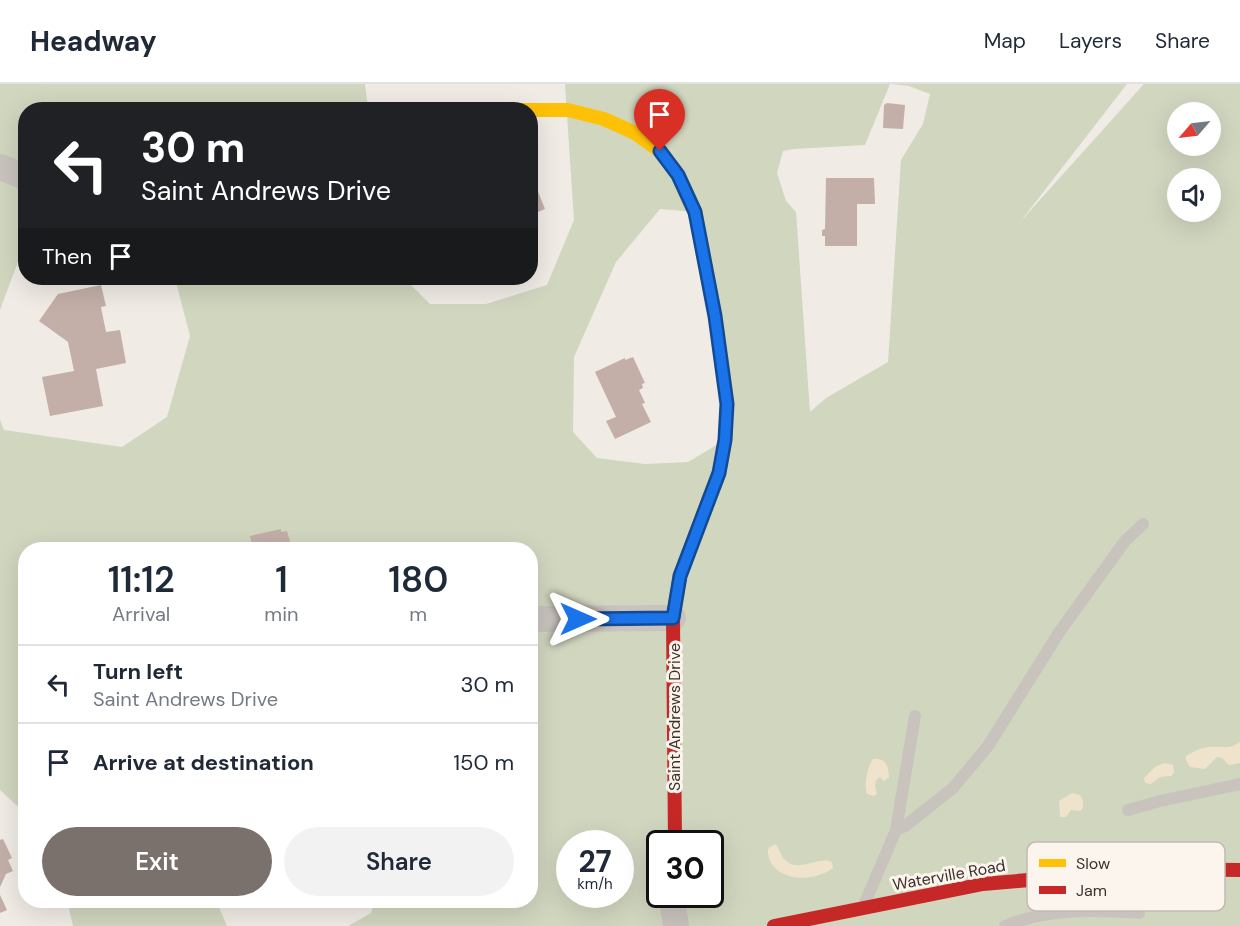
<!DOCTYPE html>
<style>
:root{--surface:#fff;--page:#f2f2f3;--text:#1f2937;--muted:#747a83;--line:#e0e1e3;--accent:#7a716c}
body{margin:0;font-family:"DM Sans",sans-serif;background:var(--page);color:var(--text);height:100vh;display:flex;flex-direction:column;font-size:22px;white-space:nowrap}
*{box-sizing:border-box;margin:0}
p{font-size:20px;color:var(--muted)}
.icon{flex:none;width:33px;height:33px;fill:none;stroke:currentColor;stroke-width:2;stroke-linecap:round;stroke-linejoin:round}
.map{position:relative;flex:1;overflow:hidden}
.details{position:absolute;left:18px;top:458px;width:520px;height:366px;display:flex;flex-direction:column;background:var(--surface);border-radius:24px;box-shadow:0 6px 24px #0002}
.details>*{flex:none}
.banner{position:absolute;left:18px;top:18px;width:520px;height:183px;border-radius:24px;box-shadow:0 6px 24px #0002;background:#202124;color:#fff;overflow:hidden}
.needle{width:39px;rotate:242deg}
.buttons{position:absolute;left:1167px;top:18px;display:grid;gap:12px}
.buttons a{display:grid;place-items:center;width:54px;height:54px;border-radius:50%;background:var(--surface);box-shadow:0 6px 24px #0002;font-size:30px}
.speed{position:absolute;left:556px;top:746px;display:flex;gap:12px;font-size:30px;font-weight:700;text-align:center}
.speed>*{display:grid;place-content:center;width:78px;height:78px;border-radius:50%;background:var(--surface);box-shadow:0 6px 24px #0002;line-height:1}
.speed small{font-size:15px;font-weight:400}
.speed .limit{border:3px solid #111;border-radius:9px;background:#fff;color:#111}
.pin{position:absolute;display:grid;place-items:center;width:51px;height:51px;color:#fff;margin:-62px -26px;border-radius:50% 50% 50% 0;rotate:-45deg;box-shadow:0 0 6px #0007}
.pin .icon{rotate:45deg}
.me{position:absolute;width:66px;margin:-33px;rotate:90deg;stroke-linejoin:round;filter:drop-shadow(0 0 4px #0008)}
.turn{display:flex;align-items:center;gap:21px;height:126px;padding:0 24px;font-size:27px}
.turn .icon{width:78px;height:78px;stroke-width:2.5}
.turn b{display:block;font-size:42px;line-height:51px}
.then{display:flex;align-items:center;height:57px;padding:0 24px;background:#0003;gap:12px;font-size:22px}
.eta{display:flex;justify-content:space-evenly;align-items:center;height:102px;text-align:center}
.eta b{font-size:36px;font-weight:600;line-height:42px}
.primary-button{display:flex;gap:12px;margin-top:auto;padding:12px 24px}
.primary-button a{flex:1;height:69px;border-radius:36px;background:var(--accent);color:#fff;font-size:24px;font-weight:600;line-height:69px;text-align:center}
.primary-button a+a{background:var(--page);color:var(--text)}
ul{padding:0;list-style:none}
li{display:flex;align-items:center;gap:18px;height:78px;padding:0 24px;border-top:2px solid var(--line)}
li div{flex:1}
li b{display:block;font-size:22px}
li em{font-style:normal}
header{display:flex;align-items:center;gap:36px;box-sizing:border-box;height:84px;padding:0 30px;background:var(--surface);border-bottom:2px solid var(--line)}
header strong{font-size:28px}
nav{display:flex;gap:33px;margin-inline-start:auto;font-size:21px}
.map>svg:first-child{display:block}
</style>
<header>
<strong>Headway</strong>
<nav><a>Map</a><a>Layers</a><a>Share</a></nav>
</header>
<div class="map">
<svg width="1240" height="842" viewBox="0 0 1240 842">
<rect width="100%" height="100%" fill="#f0ebe5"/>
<path fill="#d1d6bf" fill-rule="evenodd" d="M0 0H365L368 25 26 26 25 159 0 226Z
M565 0H890L865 61 794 65 783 67 777 89 786 117 796 128 810 328 826 314 888 278 901 76 923 40 930 10 909 2 891 0H1127L1020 138 1144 0H1240V842H348L371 829 375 816H531V465H26L25 729 0 706V336L4 346 122 363 167 333 190 252 175 194H404L430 220H486L547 201 574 136ZM1178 28H1210V62H1178ZM1178 94H1210V128H1178ZM660 125 695 128 725 356 688 378 645 380 597 374 573 348 574 273 616 178ZM570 759H621V810H570ZM660 759H711V810H660Z
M67 816H216L227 842H73Z"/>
<path fill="#efe3cc" d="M1240 658V679L1229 681 1222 674 1217 673 1205 685 1190 683 1186 676V672C1193 668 1202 663 1210 663 1223 662 1229 666 1240 658Z
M873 675C887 674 888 682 889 693L884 697 880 693 876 696 875 702 877 710 873 712 867 710C864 699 867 684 873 675Z
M1164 679 1173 681 1174 689 1171 692 1160 693 1151 700 1145 699 1144 694 1155 683Z
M1072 709 1080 711 1083 717V724L1080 727 1071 726 1066 733H1060L1059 717Z
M776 760 783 774 790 780C806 785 819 772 832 778L833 784C816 797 781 799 770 777 768 771 767 768 769 763Z"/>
<path fill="#c3afa7" d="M887 19 905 21 903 45 883 44 884 21Z
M826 94H874L875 120H857V162H825V152H822V146L825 145Z
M535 100 545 125 531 131V101Z
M101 201 106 222 101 223 106 248 120 246 126 279 96 285 103 322 50 332 42 293 74 287 68 258 39 237 58 210Z
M633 273 645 299 642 300 643 304 639 306 645 319 642 320 651 338 615 355 606 337 616 333 595 288 625 274V276Z
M281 445V448L287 447 292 464 253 465 250 452Z
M3 755 12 774 8 776 13 787 6 790 0 803V756Z
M0 811 7 826 0 829Z"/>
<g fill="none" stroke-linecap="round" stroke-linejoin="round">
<path stroke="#c9c3be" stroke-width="12" d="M915 632 896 746 905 742 953 704 988 662 1060 547 1125 457 1143 440
M1128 726 1160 717 1240 700
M864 821 896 746
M1005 842C1048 824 1094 826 1139 829"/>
<path stroke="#c9c3be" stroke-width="26" d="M0 83 26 93
M531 535 673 534
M668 810 672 816 676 842"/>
<path stroke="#ffc107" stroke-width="14" d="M522 26H568L604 35 635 49 660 67 678 91 695 128 715 232 727 319 725 356 719 389 710 412"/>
<path stroke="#c62828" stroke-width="14" d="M675 759 673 534 680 492 710 412
M774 842 983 800 1154 785 1240 786"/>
</g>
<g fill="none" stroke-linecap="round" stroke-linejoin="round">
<defs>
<path id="route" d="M578 535 673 534 680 492 719 389 725 356 727 320 715 232 695 128 678 91 660 67"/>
</defs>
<use href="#route" stroke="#114b97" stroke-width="15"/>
<use href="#route" stroke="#1a73e8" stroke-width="10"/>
</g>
<g text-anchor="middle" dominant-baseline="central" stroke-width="6" stroke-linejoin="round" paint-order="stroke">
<g font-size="16" fill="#3b302b" stroke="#fbf5ee">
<text transform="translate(674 633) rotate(-90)">Saint Andrews Drive</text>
<text transform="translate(949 791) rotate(-10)">Waterville Road</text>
</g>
</g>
<rect x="1027" y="758" width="198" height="69" rx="9" fill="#fbf5ee" stroke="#c1bab4" stroke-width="1.5"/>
<rect x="1039" y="775" width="27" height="8" fill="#ffc107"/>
<rect x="1039" y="802" width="27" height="8" fill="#c62828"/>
<g font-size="16" fill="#3b302b">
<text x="1076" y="785">Slow</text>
<text x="1076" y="812">Jam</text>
</g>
</svg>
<div class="buttons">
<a><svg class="needle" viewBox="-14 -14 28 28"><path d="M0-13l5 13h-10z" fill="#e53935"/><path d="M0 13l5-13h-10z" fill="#747a83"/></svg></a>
<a><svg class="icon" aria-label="sound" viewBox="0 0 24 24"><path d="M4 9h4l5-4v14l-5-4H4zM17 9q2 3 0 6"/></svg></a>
</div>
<div class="speed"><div>27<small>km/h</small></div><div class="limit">30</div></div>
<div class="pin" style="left:660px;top:67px;background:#d93025"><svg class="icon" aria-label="arrive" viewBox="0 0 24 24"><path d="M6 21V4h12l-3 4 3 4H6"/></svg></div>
<svg class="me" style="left:578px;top:535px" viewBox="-20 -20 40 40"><path d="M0-17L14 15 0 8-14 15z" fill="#1a73e8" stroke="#fff" stroke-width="4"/></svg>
<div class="banner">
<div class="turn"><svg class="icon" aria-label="left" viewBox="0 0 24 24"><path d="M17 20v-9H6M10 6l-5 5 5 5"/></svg><div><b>30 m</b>Saint Andrews Drive</div></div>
<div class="then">Then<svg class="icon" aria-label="arrive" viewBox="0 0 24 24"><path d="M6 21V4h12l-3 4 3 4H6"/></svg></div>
</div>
<section class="details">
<div class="eta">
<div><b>11:12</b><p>Arrival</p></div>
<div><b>1</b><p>min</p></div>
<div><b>180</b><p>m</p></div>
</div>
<ul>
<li><svg class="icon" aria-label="left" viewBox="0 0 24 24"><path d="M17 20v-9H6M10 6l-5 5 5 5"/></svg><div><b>Turn left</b><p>Saint Andrews Drive</p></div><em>30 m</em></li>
<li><svg class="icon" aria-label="arrive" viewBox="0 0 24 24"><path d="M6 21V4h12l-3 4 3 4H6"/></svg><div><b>Arrive at destination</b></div><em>150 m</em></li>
</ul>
<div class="primary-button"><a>Exit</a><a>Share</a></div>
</section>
</div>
